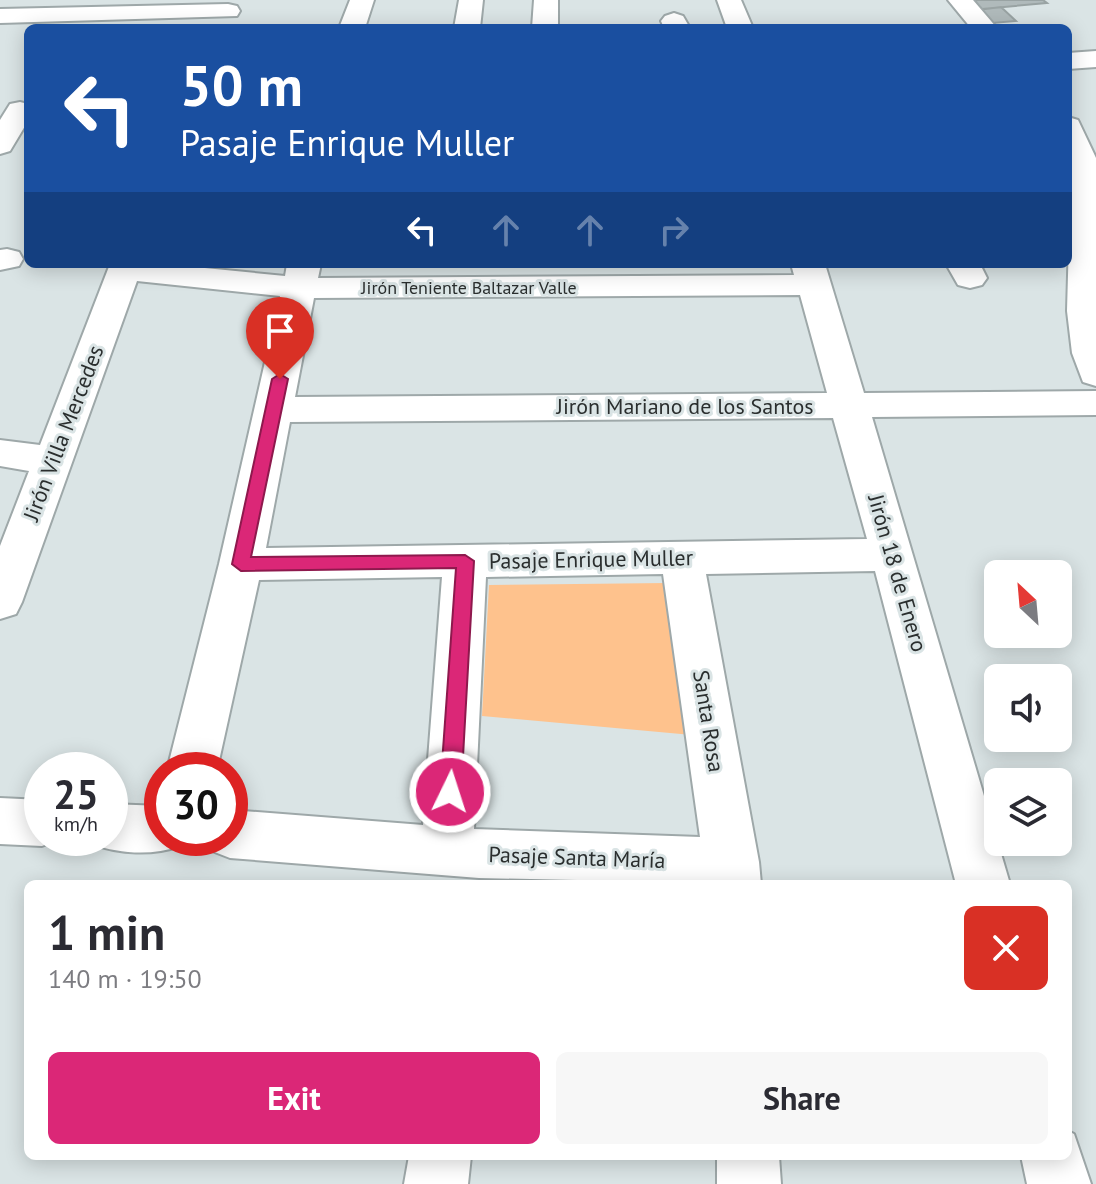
<!DOCTYPE html>
<meta charset="utf-8">
<style>
:root{--surface:#fff;--page:#f7f7f7;--text:#2b2b33;--muted:#7c7c81;--accent:#db2777}
body{margin:0;font-family:"PT Sans",sans-serif;background:var(--page);color:var(--text);height:100vh;display:flex;flex-direction:column;font-size:30px;white-space:nowrap}
*{box-sizing:border-box;margin:0}
p{font-size:26px;color:var(--muted)}
.icon{flex:none;width:44px;height:44px;fill:none;stroke:currentColor;stroke-width:2;stroke-linecap:round;stroke-linejoin:round}
.map{position:relative;flex:1;overflow:hidden}
.drawer{position:absolute;left:24px;top:880px;width:1048px;height:280px;display:flex;flex-direction:column;background:var(--surface);border-radius:12px;box-shadow:0 4px 20px #0003}
.drawer>*{flex:none}
.guide{position:absolute;left:24px;top:24px;width:1048px;height:244px;border-radius:12px;box-shadow:0 4px 20px #0003;background:#1a4fa0;color:#fff;overflow:hidden}
.needle{width:52px;rotate:334deg}
.fabs{position:absolute;left:984px;top:560px;display:grid;gap:16px}
.fabs a{display:grid;place-items:center;width:88px;height:88px;border-radius:12px;background:var(--surface);box-shadow:0 4px 20px #0003;font-size:40px}
.speed{position:absolute;left:24px;top:752px;display:flex;gap:16px;font-size:40px;font-weight:700;text-align:center}
.speed>*{display:grid;place-content:center;width:104px;height:104px;border-radius:50%;background:var(--surface);box-shadow:0 4px 20px #0003;line-height:1}
.speed small{font-size:20px;font-weight:400}
.speed .limit{border:12px solid #d22;background:#fff;color:#111}
.pin{position:absolute;display:grid;place-items:center;width:68px;height:68px;color:#fff;margin:-82px -34px;border-radius:50% 50% 50% 0;rotate:-45deg;box-shadow:0 0 8px #0007}
.pin .icon{rotate:45deg}
.me{position:absolute;width:88px;margin:-44px;rotate:4deg;stroke-linejoin:round;filter:drop-shadow(0 0 6px #0008)}
.turn{display:flex;align-items:center;gap:28px;height:168px;padding:0 24px;font-size:36px}
.turn .icon{width:104px;height:104px;stroke-width:2.5}
.turn b{display:block;font-size:56px;line-height:68px}
.lanes{display:flex;align-items:center;height:76px;padding:0 24px;background:#0003;justify-content:center;gap:40px;direction:ltr}
.lanes .off{opacity:.35}
.round{display:grid;place-items:center;flex:none;width:84px;height:84px;border-radius:12px;background:var(--page)}
.summary{display:flex;align-items:center;justify-content:space-between;height:136px;padding:0 24px}
h1{font-size:48px;font-weight:700;line-height:60px}
.button{display:flex;gap:16px;margin-top:auto;padding:16px 24px}
.button a{flex:1;height:92px;border-radius:12px;background:var(--accent);color:#fff;font-size:32px;font-weight:700;line-height:92px;text-align:center}
.button a+a{background:var(--page);color:var(--text)}
.map>svg:first-child{display:block}
</style>
<div class="map">
<svg width="1096" height="1184" viewBox="0 0 1096 1184">
<rect width="100%" height="100%" fill="#dae4e5"/>
<path fill="#fec28d" d="M667 583 692 735 482 716 489 585Z"/>
<path fill="#b0babb" stroke="#99a3a3" stroke-width="2" d="M977 0H1043L1047 3 982 9 975 2Z
M1001 7 1016 21 992 23 977 10Z"/>
<g fill="none" stroke-linecap="round" stroke-linejoin="round">
<defs>
<path id="minor" d="M350 0H374L365 28H339Z
M459 0H483L480 28H454Z
M534 0H558V28H532Z
M717 0H741L753 28H727Z
M948 0H973L997 28H971Z
M228 4 237 6 240 11 237 16 0 23V9Z
M674 13 683 16 690 28H664L661 21 665 16Z
M1096 51V67L1068 69V53Z
M20 102 28 104V121L10 151 0 154V120L10 104Z
M1068 117 1078 120 1096 158V386L1083 382 1072 353 1067 311 1070 204Z
M7 249 19 252 23 259 19 266 0 270V250Z
M110 264H164L285 276 287 264H321L318 278 794 275 791 264H825L864 393 1096 391V415L872 417 1010 884H956L875 571 706 574 759 862 761 884 479 878 230 858 212 851 206 838H230V810L423 825 442 577 259 580 217 770H167L219 564 280 296 137 281 22 602 16 614 0 619V546L29 471 0 466V440L40 445ZM800 295 827 393 295 397 314 298ZM833 418 867 539 266 548 290 422ZM663 574 700 837 474 829 486 577Z
M946 264H980L987 278 982 285 970 288 958 285Z
M0 798 42 800V838L60 839 42 846 0 844Z
M110 804 162 806V838H184L180 846C152 856 120 854 92 844L89 838H110Z
M1068 1131 1074 1134 1091 1184H1027L1021 1156H1068Z
M409 1156H471L468 1184H404Z
M717 1156H779L781 1184H717Z"/>
</defs>
<use href="#minor" stroke="#9ea8a9" stroke-width="4"/>
<use href="#minor" fill="#fff" fill-rule="evenodd"/>
</g>
<path fill="#db2777" stroke="#8e194d" stroke-width="2" d="M280 374 288 379 251 557 465 555 474 561 461 792 458 799 450 802 443 799 440 792 456 568 241 571 232 564 272 379Z"/>
<g text-anchor="middle" dominant-baseline="central" stroke-width="6" stroke-linejoin="round" paint-order="stroke">
<g font-size="18" fill="#2a2e2e" stroke="#dae4e5">
<text x="469" y="287">Jirón Teniente Baltazar Valle</text>
</g>
<g font-size="22" fill="#2a2e2e" stroke="#dae4e5">
<text x="685" y="406">Jirón Mariano de los Santos</text>
<text transform="translate(63 433) rotate(-69)">Jirón Villa Mercedes</text>
<text transform="translate(591 559) rotate(-1)">Pasaje Enrique Muller</text>
<text transform="translate(898 573) rotate(74)">Jirón 18 de Enero</text>
<text transform="translate(709 721) rotate(81)">Santa Rosa</text>
<text transform="translate(577 857) rotate(2)">Pasaje Santa María</text>
</g>
</g>
</svg>
<div class="fabs">
<a><svg class="needle" viewBox="-14 -14 28 28"><path d="M0-13l5 13h-10z" fill="#e53935"/><path d="M0 13l5-13h-10z" fill="#7c7c81"/></svg></a>
<a><svg class="icon" aria-label="sound" viewBox="0 0 24 24"><path d="M4 9h4l5-4v14l-5-4H4zM17 9q2 3 0 6"/></svg></a>
<a><svg class="icon" aria-label="layers" viewBox="0 0 24 24"><path d="M12 4l9 5-9 5-9-5zM3 14l9 5 9-5"/></svg></a>
</div>
<div class="speed"><div>25<small>km/h</small></div><div class="limit">30</div></div>
<div class="pin" style="left:280px;top:379px;background:#d93025"><svg class="icon" aria-label="arrive" viewBox="0 0 24 24"><path d="M6 21V4h12l-3 4 3 4H6"/></svg></div>
<svg class="me" style="left:450px;top:792px" viewBox="-20 -20 40 40"><circle r="17" fill="#db2777" stroke="#fff" stroke-width="3"/><path d="M0-11L8 9 0 5-8 9z" fill="#fff"/></svg>
<div class="guide">
<div class="turn"><svg class="icon" aria-label="left" viewBox="0 0 24 24"><path d="M17 20v-9H6M10 6l-5 5 5 5"/></svg><div><b>50 m</b>Pasaje Enrique Muller</div></div>
<div class="lanes"><svg class="icon" aria-label="left" viewBox="0 0 24 24"><path d="M17 20v-9H6M10 6l-5 5 5 5"/></svg><svg class="icon off" aria-label="ahead" viewBox="0 0 24 24"><path d="M12 20V5M6 11l6-6 6 6"/></svg><svg class="icon off" aria-label="ahead" viewBox="0 0 24 24"><path d="M12 20V5M6 11l6-6 6 6"/></svg><svg class="icon off" aria-label="right" viewBox="0 0 24 24"><path d="M7 20v-9h11M14 6l5 5-5 5"/></svg></div>
</div>
<section class="drawer">
<div class="summary"><div><h1>1 min</h1><p>140 m · 19:50</p></div><a class="round" style="background:#d93025;color:#fff"><svg class="icon" aria-label="close" viewBox="0 0 24 24"><path d="M6 6l12 12M18 6L6 18"/></svg></a></div>
<div class="button"><a>Exit</a><a>Share</a></div>
</section>
</div>
